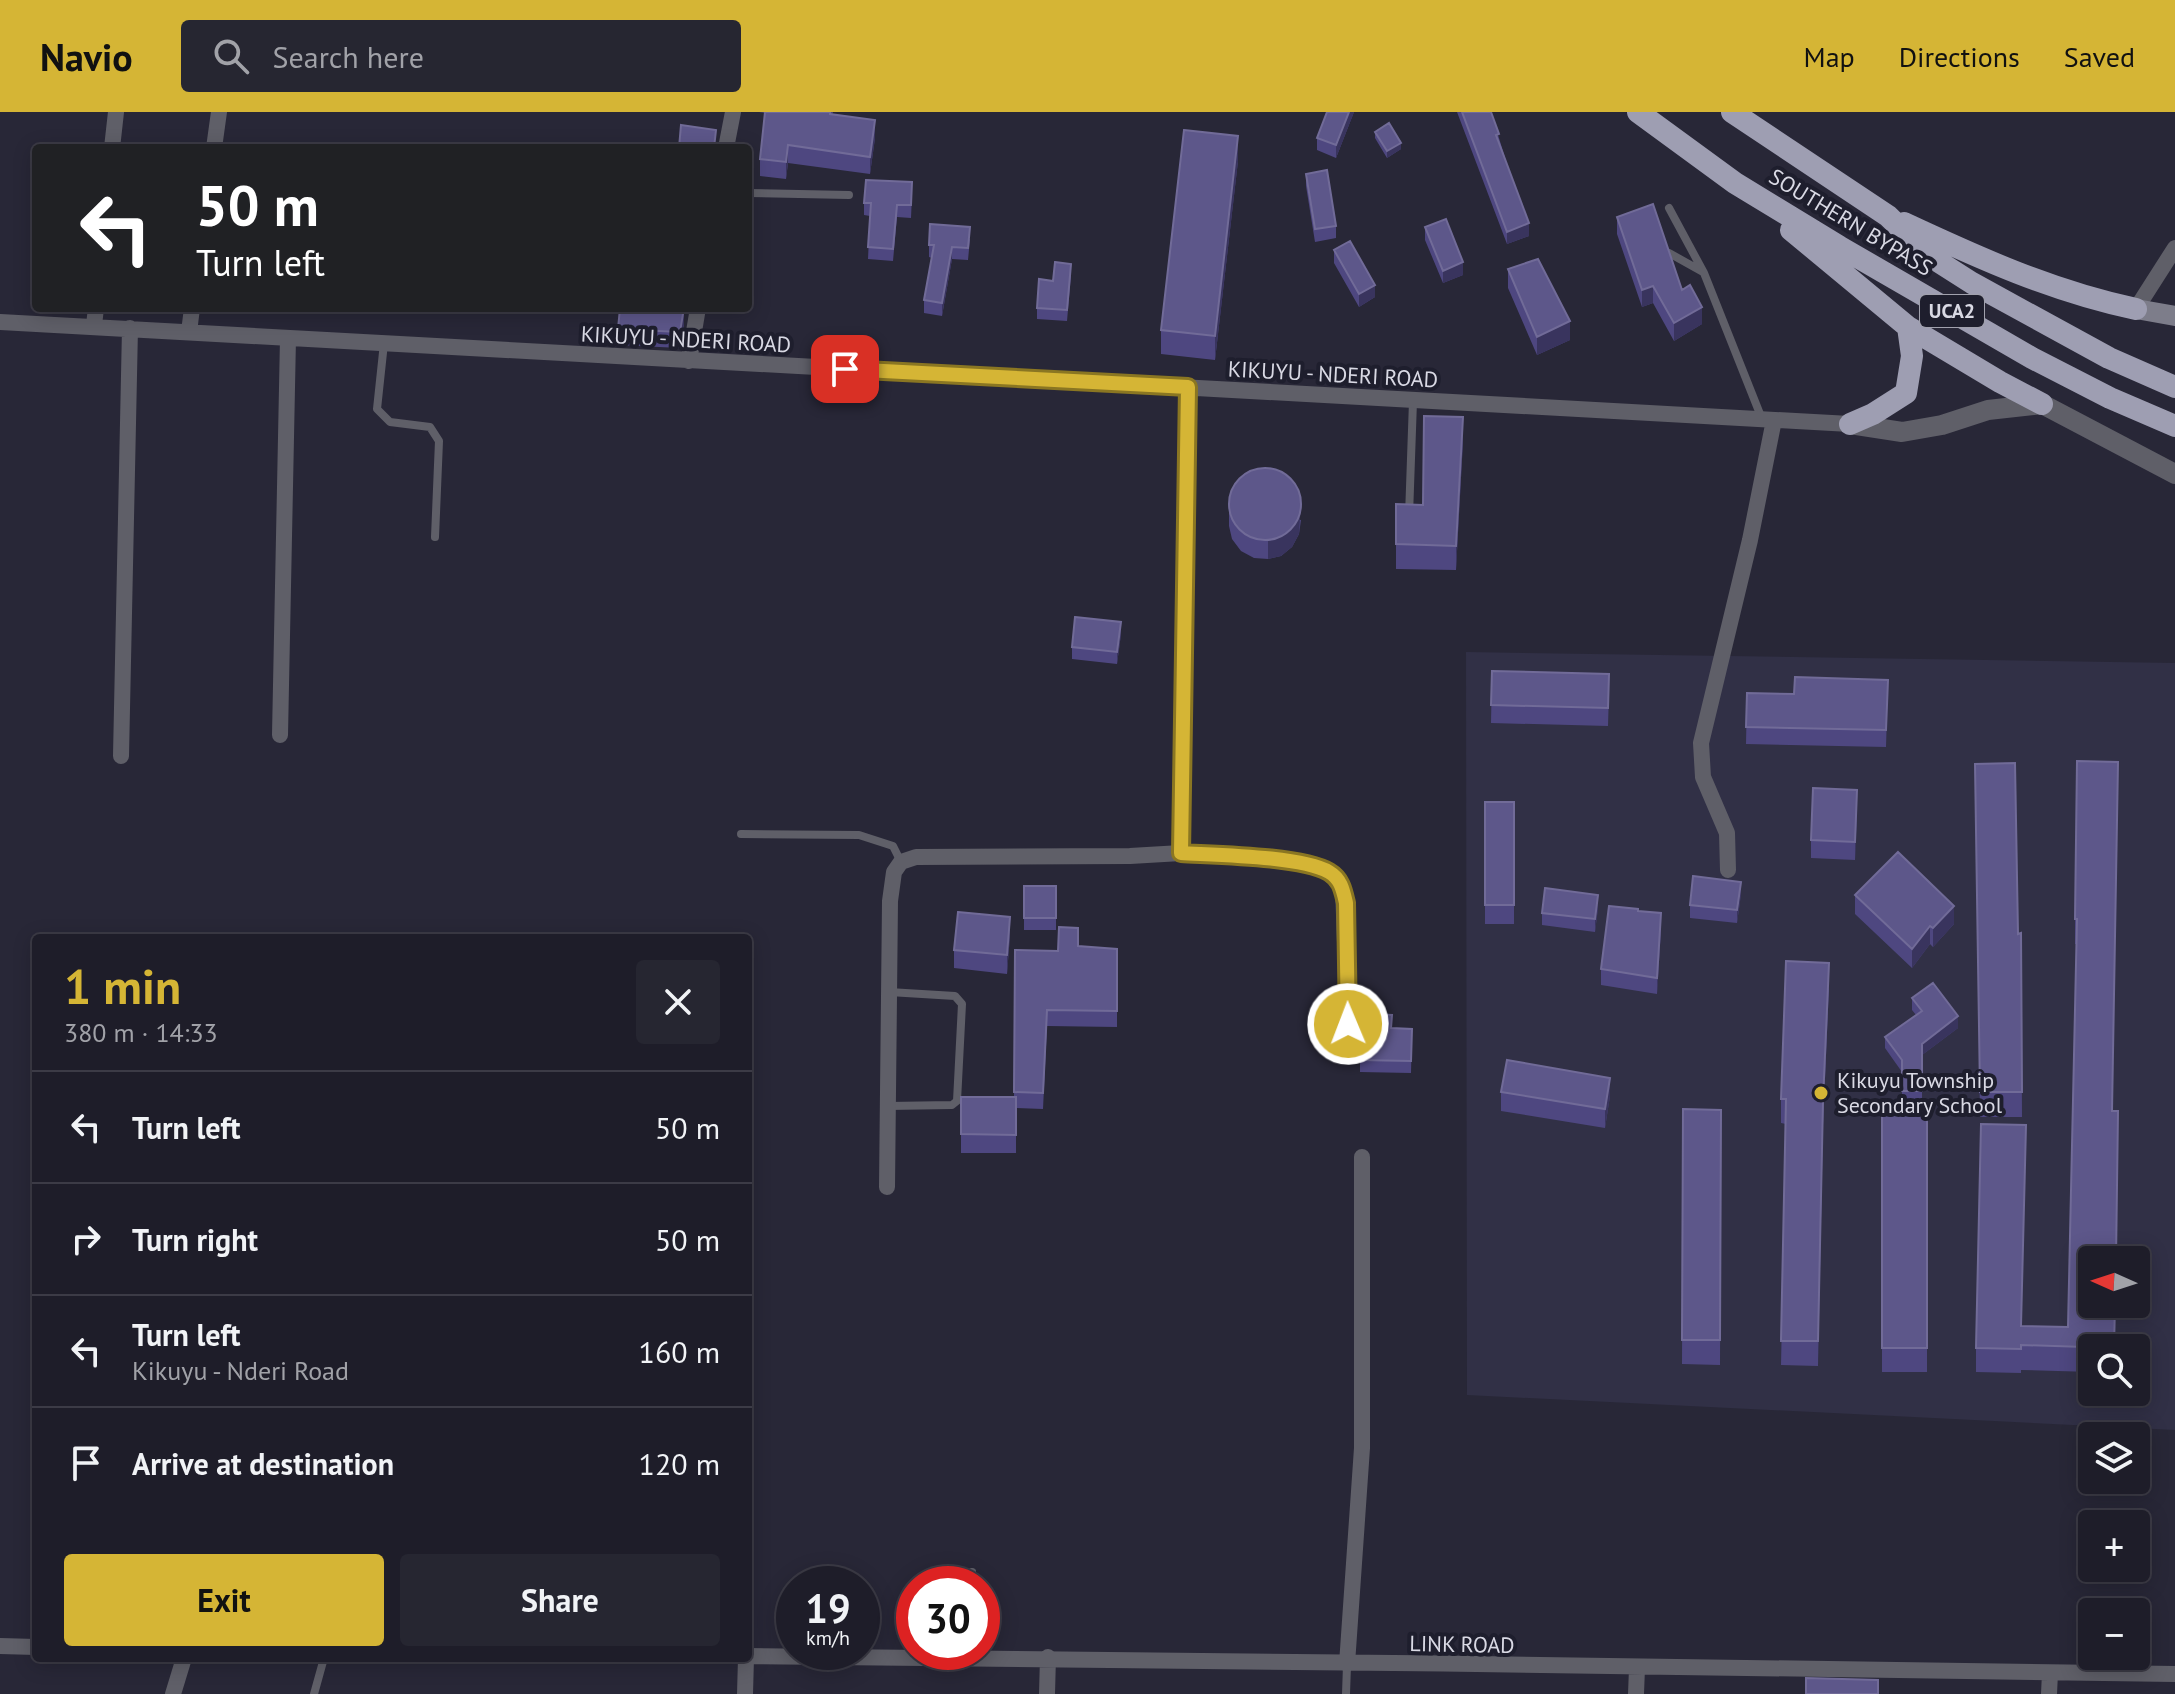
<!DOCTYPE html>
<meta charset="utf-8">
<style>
:root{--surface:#1e1d29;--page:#262631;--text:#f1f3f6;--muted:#a1a2a8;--line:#3c3b46;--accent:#d5b535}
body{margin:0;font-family:"PT Sans",sans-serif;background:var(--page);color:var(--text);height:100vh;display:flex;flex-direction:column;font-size:30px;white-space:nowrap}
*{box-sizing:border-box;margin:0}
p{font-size:26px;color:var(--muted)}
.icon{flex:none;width:44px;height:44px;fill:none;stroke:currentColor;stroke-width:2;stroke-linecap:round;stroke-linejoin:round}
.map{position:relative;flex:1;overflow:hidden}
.side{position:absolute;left:32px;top:822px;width:720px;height:728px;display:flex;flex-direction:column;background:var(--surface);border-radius:8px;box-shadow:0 4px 20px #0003,0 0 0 2px var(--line)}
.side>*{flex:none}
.hud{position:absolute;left:32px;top:32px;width:720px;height:168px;border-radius:8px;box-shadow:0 4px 20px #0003,0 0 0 2px var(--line);background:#202124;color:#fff;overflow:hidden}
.needle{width:52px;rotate:273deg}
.buttons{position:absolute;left:2078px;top:1134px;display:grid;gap:16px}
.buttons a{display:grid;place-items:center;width:72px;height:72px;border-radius:8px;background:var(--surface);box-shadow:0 4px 20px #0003,0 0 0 2px var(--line);font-size:40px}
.speed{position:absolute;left:776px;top:1454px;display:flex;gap:16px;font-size:40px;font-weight:700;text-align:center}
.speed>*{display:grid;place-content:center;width:104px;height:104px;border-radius:50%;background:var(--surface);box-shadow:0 4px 20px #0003,0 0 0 2px var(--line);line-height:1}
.speed small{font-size:20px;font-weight:400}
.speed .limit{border:12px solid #d22;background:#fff;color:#111}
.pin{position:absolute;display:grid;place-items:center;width:68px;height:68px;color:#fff;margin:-34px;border-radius:16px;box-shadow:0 4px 12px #0006}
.me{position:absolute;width:88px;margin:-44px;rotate:359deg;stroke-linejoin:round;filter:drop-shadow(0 0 6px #0008)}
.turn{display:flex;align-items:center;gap:28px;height:168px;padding:0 32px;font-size:36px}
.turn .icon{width:104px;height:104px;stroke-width:2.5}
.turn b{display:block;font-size:56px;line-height:68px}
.round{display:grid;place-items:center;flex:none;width:84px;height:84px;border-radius:8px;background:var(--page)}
.overview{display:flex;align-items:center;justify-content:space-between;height:136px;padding:0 32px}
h1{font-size:48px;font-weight:700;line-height:60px;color:var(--accent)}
.action{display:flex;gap:16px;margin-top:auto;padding:16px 32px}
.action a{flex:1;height:92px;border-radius:8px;background:var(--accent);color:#111;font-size:32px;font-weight:700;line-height:92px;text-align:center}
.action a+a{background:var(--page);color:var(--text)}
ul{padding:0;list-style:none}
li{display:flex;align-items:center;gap:24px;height:112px;padding:0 32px;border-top:2px solid var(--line)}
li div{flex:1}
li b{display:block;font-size:30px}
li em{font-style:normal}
header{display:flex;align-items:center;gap:48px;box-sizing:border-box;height:112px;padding:0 40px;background:var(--accent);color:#111}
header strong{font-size:38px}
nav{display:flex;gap:44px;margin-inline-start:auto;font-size:28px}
.search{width:560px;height:72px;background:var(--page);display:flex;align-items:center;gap:20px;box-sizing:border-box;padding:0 28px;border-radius:8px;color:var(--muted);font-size:30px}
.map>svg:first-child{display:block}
</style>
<header>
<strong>Navio</strong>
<div class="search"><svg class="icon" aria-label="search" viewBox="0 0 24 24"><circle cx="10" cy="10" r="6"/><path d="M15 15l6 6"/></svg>Search here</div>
<nav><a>Map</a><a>Directions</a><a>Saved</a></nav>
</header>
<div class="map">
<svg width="2175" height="1582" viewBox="0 0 2175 1582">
<rect width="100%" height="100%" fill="#282737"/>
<path fill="#313046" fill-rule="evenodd" d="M1466 540 2175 551V1318L1467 1283ZM2092 1148H2136V1192H2092ZM2092 1236H2136V1280H2092Z"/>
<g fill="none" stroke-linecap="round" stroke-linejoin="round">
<path stroke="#5f5f68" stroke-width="8" d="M748 81 849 83
M1669 96 1704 161 1762 307
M1669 141 1703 160
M384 231 377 297 390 310 430 315 439 329 435 425
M1409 404 1413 289
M741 722 859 723 893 734 901 750
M888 994 952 993 957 989 962 892 955 884 889 880
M748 1319 749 1302
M969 1472 972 1460
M314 1582 324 1546
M1346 1582 1347 1553"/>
<path stroke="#5f5f68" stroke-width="16" d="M112 36 116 0
M214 36 219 0
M726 36 733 0
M2136 197 2175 136
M0 210 1850 312
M94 213 96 196
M189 220 192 196
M689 249 698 196
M280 623 288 226
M121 644 130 216
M1181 741 1188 275
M1728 758 1727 721 1703 665 1701 631 1750 428 1774 308
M887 1075 890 789 894 760 901 750 916 745 1130 744 1181 741 1238 744 1312 753 1328 760 1343 776 1348 912
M0 1534 36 1535
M748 1544C1224 1546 1699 1557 2175 1562
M1347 1552 1362 1336V1045
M173 1582 184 1546
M745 1582 746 1546
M1047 1582 1048 1545
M1636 1582 1637 1556
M2049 1582 2050 1561"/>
<path stroke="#5f5f68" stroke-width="20" d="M1850 312 1902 320 1942 313 1988 298 2042 292 2175 362"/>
<path stroke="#7d7d8a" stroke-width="20" d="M2136 197 2175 204"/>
<path stroke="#9e9eb2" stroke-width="22" d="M1638 0 1735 71 1840 135 2032 246 2110 286 2175 314
M1732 0 1888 104 1928 143 1972 171 2109 246 2175 275
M1904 111C1979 146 2054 180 2136 197
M1791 118 1908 215 2000 270 2042 292
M1850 312 1873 302 1906 281 1912 244 1908 215"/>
</g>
<path fill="#4e4780" d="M759 0H833L832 3 875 26 870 62 788 51 786 67 760 64V47L765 1Z
M1327 0H1354L1336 46 1317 38V26Z
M1457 0H1491L1529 124 1507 132Z
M1375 20 1401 37 1387 46 1375 26Z
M1238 49 1215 248 1161 242V218Z
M1306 62 1336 114V126L1315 130 1306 74Z
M912 83 911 106 897 105 893 149 868 147 870 104 864 103V91Z
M1617 105 1682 178 1702 212 1674 229 1653 191 1642 195 1617 122Z
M1425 115 1463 163 1443 171 1425 128Z
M970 127 968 148 952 147 942 204 924 201V188L932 146 929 145V133Z
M1334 138 1375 185 1359 195 1334 151Z
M1508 157 1570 228 1537 243 1508 176Z
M1071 163 1067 209 1037 207V196L1053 169Z
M684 212 680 236 618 233V217Z
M1463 329 1456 458 1396 457V392L1423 393Z
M1229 395 1301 408 1299 422 1292 435 1281 444 1268 447 1254 446 1241 439 1232 427 1229 414Z
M1121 522 1117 552 1072 547V535Z
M1492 559 1609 580 1608 614 1491 611Z
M1888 568 1886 635 1746 632 1747 581 1794 582Z
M2077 649 2092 1260 2021 1258V1261L1976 1260V1236L2022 1214 2068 1215 2077 832H2075V807Z
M1975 652 2018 822 2021 821 2022 1005H1980Z
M1485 690H1514V812H1485Z
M1857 697 1855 748 1811 746V728Z
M1024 774H1056V818H1024Z
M1741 782 1737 811 1690 806V793Z
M1855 783 1954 812 1933 835 1930 832 1912 856 1855 802Z
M1598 796 1595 820 1542 813V801Z
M1638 799 1661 817 1657 882 1601 873V857Z
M1010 823 1007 862 954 856V838Z
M1078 834 1117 837V915L1047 914 1043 997 1016 996V1041H961V985H1014L1015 838 1058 839Z
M1829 875 1823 1013 1818 1254 1781 1253 1786 1012 1781 1011V987Z
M1912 886 1958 916 1922 943V990L1902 991V960L1885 936V925L1916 903 1912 898Z
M1360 915 1412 917 1411 961 1360 960Z
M1501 980 1610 984 1605 1016 1501 999Z
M1683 997 1721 998 1720 1253 1682 1252Z
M1927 1000V1260H1882V1001Z"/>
<path fill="#39345e" d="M1349 0H1354L1336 46V33Z
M875 8V26L870 62V45Z
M1238 24V49L1215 248V224Z
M1401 31V37L1387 46V39Z
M788 33V51L786 67V50Z
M1529 111V124L1507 132V120Z
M952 135V147L942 204V191Z
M1463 150V163L1443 171V159Z
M1375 173V185L1359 195V182Z
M1653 174V191L1642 195V178Z
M1702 195V212L1674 229V211Z
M684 196V212L680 236V220Z
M1570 209V228L1537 243V225Z
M1463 305V329L1456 458V434Z
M1301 390 1299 422 1292 435 1281 444 1268 447V429Z
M1121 510V522L1117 552V540Z
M1857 678V697L1855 748V730Z
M1741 770V782L1737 811V798Z
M1598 783V796L1595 820V807Z
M1954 794V812L1933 835V816Z
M1661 801V817L1657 882V866Z
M1010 805V823L1007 862V843Z
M1930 814V832L1912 856V837Z
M1829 851 1823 1013 1818 1254 1823 989Z
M1958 904V916L1922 943V932Z
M1610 966V984L1605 1016V997Z"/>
<path fill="#5d578a" stroke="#716b98" stroke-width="2" d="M765 0H830V2L875 8 870 45 788 33 786 50 760 47Z
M1327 0H1349L1336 33 1317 26Z
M1462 0H1491L1499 22 1496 23 1529 111 1507 120Z
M1389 11 1401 31 1387 39 1375 20Z
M681 13 716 18 714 36H679Z
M1184 18 1238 24 1215 224 1161 218Z
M1327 58 1336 114 1315 117 1306 62Z
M866 68 912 70 911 93H897L893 137 868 135 871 91H864Z
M1653 92 1682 178 1690 173 1702 195 1674 211 1653 174 1642 178 1617 105Z
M1446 107 1463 150 1443 159 1425 115Z
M930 112 970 115 968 136 952 135 942 191 924 188 934 133H929Z
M1350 129 1375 173 1359 182 1334 138Z
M1538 147 1570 209 1537 225 1508 157Z
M1055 150 1071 152 1067 198 1037 196 1039 167 1053 169Z
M620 196H684L680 220 618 217Z
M1424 304 1463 305 1456 434 1396 432V392L1423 393Z
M1229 392a36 36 0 1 1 72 0a36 36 0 1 1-72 0Z
M1075 505 1121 510 1117 540 1072 535Z
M1492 559 1609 562 1608 596 1491 593Z
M1795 565 1888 568 1886 618 1746 615 1747 581 1794 582Z
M2077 649 2118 650 2112 999H2118L2116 1148H2092V1192H2115L2114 1236 2021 1233V1237L1976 1236 1981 1012 2026 1013 2021 1214 2068 1215 2077 807H2075Z
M2015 651 2018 822 2021 821 2022 980H1980L1975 652Z
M1813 676 1857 678 1855 730 1811 728Z
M1485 690H1514V793H1485Z
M1898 740 1954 794 1933 816 1930 814 1912 837 1855 783Z
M1693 764 1741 770 1737 798 1690 793Z
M1024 774H1056V806H1024Z
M1545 776 1598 783 1595 807 1542 801Z
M1609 794 1638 797V799L1661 801 1657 866 1601 857Z
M958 800 1010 805 1007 843 954 838Z
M1059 815 1078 816V834L1117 837V899L1047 898 1043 981 1014 980 1015 838 1058 839Z
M1786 849 1829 851 1823 989 1818 1229H1781L1786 987H1781Z
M1933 871 1958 904 1922 932V979H1902V948L1885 925 1922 899 1912 886Z
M1371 902 1392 903 1391 916 1412 917 1411 949 1360 948V915L1370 916Z
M1507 948 1610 966 1605 997 1501 980Z
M961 985H1016V1023L961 1022Z
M1683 997 1721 998 1720 1228H1682Z
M1927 1000V1236H1882V1001Z
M1806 1566 1878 1568V1582H1806Z"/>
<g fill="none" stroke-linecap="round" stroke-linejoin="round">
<defs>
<path id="route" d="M845 257 1188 275 1181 741C1215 743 1301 744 1329 760 1341 767 1343 778 1346 791L1348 912"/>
</defs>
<use href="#route" stroke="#8a7622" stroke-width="20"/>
<use href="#route" stroke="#d5b535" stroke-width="14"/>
</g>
<circle fill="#d5b535" stroke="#1e1e2d" stroke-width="3" cx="1821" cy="981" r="8"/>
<g text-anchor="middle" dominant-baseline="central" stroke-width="8" stroke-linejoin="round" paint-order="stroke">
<rect fill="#1e1e2d" stroke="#a1a1ad" stroke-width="2" x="1920" y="183" width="64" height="32" rx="6"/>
<g font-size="20" font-weight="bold" fill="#d9d9e4">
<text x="1952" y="199">UCA2</text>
</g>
<g font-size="22" fill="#d9d9e4" stroke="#1e1e2d">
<text transform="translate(1851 110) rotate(31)">SOUTHERN BYPASS</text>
<text transform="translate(686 227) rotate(3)">KIKUYU - NDERI ROAD</text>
<text transform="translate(1333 262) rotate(3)">KIKUYU - NDERI ROAD</text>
<text transform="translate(1462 1532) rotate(1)">LINK ROAD</text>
</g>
<g font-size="22" fill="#d9d9e4" stroke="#1e1e2d" text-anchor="start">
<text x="1837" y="968">Kikuyu Township<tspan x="1837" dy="25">Secondary School</tspan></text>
</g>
</g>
</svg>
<div class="buttons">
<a><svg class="needle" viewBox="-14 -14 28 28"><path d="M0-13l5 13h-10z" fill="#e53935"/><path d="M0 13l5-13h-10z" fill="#a1a2a8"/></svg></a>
<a><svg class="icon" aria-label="search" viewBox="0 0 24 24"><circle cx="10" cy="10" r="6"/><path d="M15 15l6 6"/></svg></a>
<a><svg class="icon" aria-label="layers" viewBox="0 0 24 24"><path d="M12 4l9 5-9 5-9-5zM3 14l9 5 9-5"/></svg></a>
<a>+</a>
<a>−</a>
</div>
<div class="speed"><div>19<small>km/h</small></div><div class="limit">30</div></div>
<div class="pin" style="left:845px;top:257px;background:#d93025"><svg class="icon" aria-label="arrive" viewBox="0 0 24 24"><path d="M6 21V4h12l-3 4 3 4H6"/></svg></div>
<svg class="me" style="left:1348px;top:912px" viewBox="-20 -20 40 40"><circle r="17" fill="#d5b535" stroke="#fff" stroke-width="3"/><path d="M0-11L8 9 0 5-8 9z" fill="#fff"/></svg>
<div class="hud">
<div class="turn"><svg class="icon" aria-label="left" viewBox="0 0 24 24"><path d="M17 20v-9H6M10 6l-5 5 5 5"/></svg><div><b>50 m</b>Turn left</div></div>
</div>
<section class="side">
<div class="overview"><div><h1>1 min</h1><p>380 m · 14:33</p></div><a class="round"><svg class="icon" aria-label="close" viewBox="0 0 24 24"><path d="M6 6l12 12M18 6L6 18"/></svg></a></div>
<ul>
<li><svg class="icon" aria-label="left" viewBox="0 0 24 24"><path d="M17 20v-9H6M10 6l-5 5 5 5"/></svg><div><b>Turn left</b></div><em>50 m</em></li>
<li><svg class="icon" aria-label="right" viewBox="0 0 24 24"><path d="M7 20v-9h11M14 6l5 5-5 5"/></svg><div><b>Turn right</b></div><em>50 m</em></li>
<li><svg class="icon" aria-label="left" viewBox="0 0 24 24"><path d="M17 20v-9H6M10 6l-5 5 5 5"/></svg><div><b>Turn left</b><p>Kikuyu - Nderi Road</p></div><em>160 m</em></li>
<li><svg class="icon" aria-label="arrive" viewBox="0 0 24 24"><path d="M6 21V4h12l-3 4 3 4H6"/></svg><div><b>Arrive at destination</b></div><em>120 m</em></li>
</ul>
<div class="action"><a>Exit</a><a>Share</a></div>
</section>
</div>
